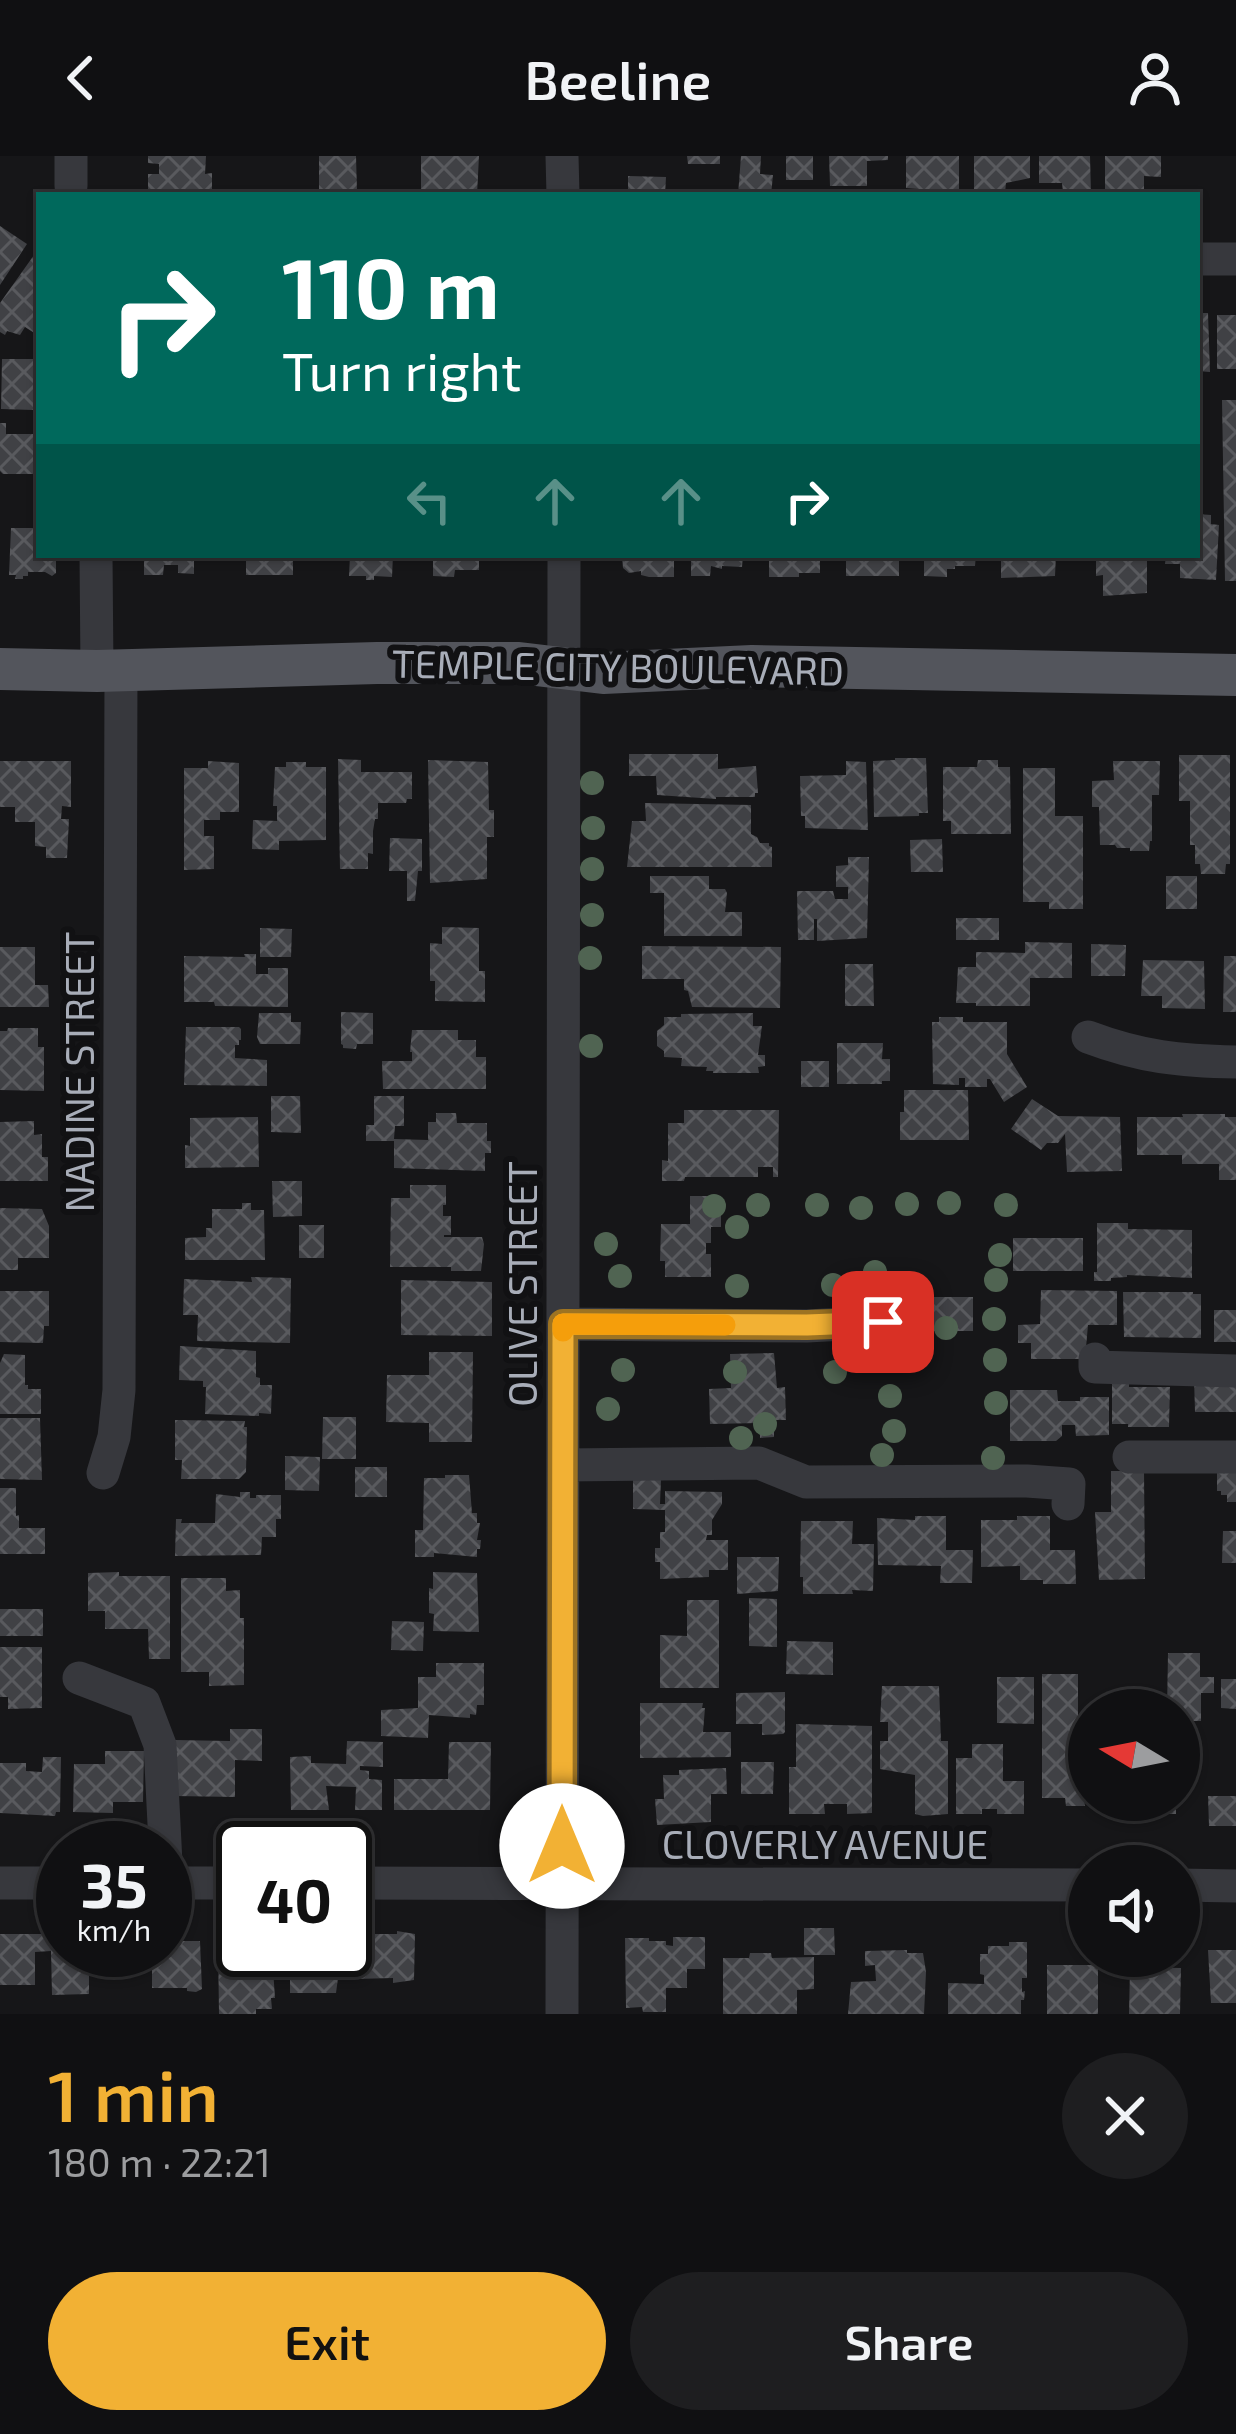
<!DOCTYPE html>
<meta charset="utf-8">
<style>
:root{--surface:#101012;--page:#1e1e20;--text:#f1f3f6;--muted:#9c9d9f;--line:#303032;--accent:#f2b134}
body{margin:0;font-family:"Exo 2",sans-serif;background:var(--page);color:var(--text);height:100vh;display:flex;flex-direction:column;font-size:45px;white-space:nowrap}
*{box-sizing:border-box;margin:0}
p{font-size:39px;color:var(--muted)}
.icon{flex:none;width:66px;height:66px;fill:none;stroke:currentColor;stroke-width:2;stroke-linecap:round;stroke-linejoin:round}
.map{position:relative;height:1858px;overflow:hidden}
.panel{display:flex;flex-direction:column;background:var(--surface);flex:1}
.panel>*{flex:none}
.hud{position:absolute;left:36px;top:36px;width:1164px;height:366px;border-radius:0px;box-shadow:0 3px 9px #0004,0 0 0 3px var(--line);background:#00695c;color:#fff;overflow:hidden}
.needle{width:78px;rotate:280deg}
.tools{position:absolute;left:1068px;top:1533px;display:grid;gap:24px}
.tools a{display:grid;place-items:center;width:132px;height:132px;border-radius:50%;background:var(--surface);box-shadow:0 3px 9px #0004,0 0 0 3px var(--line);font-size:60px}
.speed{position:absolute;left:36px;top:1665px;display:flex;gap:24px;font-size:60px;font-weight:700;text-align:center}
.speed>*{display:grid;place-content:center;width:156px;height:156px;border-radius:50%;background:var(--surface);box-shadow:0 3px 9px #0004,0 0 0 3px var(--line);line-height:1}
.speed small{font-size:30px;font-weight:400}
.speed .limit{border:6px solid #111;border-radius:18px;background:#fff;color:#111}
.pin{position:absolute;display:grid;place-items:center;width:102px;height:102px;color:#fff;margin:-51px;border-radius:24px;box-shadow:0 6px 18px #0006}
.me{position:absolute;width:132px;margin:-66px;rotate:0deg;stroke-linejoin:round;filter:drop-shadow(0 0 9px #0008)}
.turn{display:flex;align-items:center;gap:42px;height:252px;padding:0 48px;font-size:54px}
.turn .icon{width:156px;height:156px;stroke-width:2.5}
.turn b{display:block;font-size:84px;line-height:102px}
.lanes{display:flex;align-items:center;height:114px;padding:0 48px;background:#0003;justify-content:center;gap:60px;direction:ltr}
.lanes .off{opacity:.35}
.round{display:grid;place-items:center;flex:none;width:126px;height:126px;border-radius:63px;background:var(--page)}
.summary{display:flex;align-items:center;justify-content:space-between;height:204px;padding:0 48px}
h1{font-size:72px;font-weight:600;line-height:90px;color:var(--accent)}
.button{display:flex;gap:24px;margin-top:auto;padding:24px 48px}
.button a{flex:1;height:138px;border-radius:72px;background:var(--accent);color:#111;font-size:48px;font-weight:600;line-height:138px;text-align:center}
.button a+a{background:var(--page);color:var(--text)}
header{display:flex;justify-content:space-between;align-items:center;height:156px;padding:0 48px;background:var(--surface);font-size:54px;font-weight:600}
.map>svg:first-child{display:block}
</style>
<header><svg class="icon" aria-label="back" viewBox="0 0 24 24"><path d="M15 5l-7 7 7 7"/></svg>Beeline<svg class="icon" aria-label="person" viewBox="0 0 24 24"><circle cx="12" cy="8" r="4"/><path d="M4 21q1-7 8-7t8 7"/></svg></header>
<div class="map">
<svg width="1236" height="1858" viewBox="0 0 1236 1858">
<defs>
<pattern id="building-cross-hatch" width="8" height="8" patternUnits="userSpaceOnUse" patternTransform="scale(3)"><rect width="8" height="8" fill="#404145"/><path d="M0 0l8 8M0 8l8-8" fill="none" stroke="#595a5e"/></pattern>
</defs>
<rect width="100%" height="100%" fill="#161618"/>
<path fill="url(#building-cross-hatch)" d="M148 0H206L205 18 212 17V39H148V18H159V8L148 7Z
M319 0H356L357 35 319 38Z
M421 0H479L477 39H421Z
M687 0H720V8H688Z
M741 0H761L760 18 773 19 771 39H738Z
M786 0H813V24H786Z
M829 0H888V4L867 5V30H830Z
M906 0H959V36L906 32Z
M974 0H1030V22L1006 27 1005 37H974Z
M1039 0H1090L1091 37 1063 36 1062 27H1039Z
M1105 0H1161V21L1144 20V38L1105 37Z
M628 20 666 21 665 39H628Z
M0 70 27 88 0 129Z
M39 92V180L25 171 20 179 7 175 5 179 0 176V147Z
M1197 157H1208L1210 216 1197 215Z
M1217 159H1236V213H1217Z
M2 203H39V263H34L33 254 1 253Z
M1222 244H1236V425H1225Z
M0 267H6V278H35V318H3L0 315Z
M1197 358 1211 359V368L1219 369 1216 424 1180 422V408H1165L1166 399H1197Z
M11 372H39V399H56V417L52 420 45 416H28V420H23V423H15L16 419H9Z
M144 399H194V418L178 417V409H164L163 419H144Z
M246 399H293V419H246Z
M350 399H393L392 421 374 420V424H366V420H349Z
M433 399H479V414H455L454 421 433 420Z
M622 399H674V421H649L641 419V415L629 417 623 412Z
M691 399H743L742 411 722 410V413L711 410 710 420H691Z
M769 399H820V417H799V421H769Z
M846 399H899V420H846Z
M924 399H976L975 410H955V413H947V421L924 420Z
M1001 399H1056L1055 420 1001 422Z
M1096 399H1147V437L1103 440V419L1096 420Z
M629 598H718V613L756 610 758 637H755V641H716V643L657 639 656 620H629Z
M1179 599H1230V708H1226L1225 718H1201L1200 708H1195V689H1190V645H1179Z
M895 602H926L928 657H919V660L874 661 873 605 895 604Z
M338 603 361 604V616H412V643H407L406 647H378V663H375L373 675V698L368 697V713H340Z
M428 604 488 606 489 654H494V681H487V723L430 727Z
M978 604H998V611H1010L1011 678H951V665H943V611H977Z
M0 605H71V651L62 650 61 663H69L67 702H46V691L35 690V666H15V651H0Z
M208 605 239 607V656H220V664H204V680H214V713L184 714V612H208Z
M846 605 866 606 868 674 805 672V660H801L800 620 846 619Z
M1113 605H1160L1159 639H1152V685H1150L1149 695H1130V692H1117L1115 689H1100L1099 651H1092V625L1114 624Z
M286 606H306V611H326V684L279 685V694L252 693 253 664 277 665V650H273L275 611H286Z
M1023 612H1055V660H1083V753H1049V746H1023Z
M645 647 751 649V678L757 681 760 687H769V690L772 691V711H627L632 665H646Z
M390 682 422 683V715H418L415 745H407V715H389Z
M942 683 943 716H911L910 684Z
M848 701H869L867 782 817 785V763H814V784H798L797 735H833L835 743H848V731H836V710L848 709Z
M650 720H709V733H725L727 737 725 756H742V780H664V737H650Z
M1166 720H1197V753H1166Z
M956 762H999V784H956Z
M442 771 479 772V815H485V846L435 845V825H430V787L442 788Z
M260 772 292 773 291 801H260Z
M1025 786 1072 787V822H1030V850H976V847H956L958 811H976V796L1025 797Z
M1091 788 1126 789 1125 820H1091Z
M642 790 781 791 780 852 692 851 688 835 684 834V823H642Z
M0 791H35V829H48L49 851H0Z
M244 798H256V818H268V812H288V851L215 850 214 846H184V800L245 801Z
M1224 800H1236V856H1223Z
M1143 804 1204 805 1205 853 1162 852V840H1141Z
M845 808H873L874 850H845Z
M341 856 373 857V888H357L356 893 343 892V889L341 888Z
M259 857H291V866H301L300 888H260L257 881Z
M753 857V870H762L758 899H765V910L758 911 759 917H713V915H706L707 911 681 910 682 902 664 901V895L657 890V875L664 869V861H681V858Z
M939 861H963V866H1007V898L1027 931 1004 946 990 923H987V931H965V922H959V929L933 928 932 866H939Z
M186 871H239L241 873V884H239V889H235V902L267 904V930L184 929Z
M8 872H38V891H44V935L0 934V875H7Z
M412 874H458V884H476V901H486V933H383L382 905H412V896H410Z
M837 887H883L882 903H890V925H882V928H837Z
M801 905H829V931H801Z
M904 934H968L969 984H900V956H904Z
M271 940H300L301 977 271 976Z
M374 940H404V970H395L394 983 428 984V966H436V957H456L457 967H487V985H491V997H485V1015L394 1012V985H366V969H374Z
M1032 943 1058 960 1120 961 1122 1015 1067 1016 1065 978 1058 987H1047L1041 994 1011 973Z
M684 954H779L778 1021H773V1011H758V1021H685L684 1025H662V1004L668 1005V967H684Z
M1182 958H1225V961H1236V1024H1219V1008H1182V999H1137V961H1183Z
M258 961 259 1011 185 1012V989L190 990V962Z
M34 965V979L42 978V1001H48V1025H0V966Z
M272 1025H302V1060L273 1061Z
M410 1029H446V1049H443V1060H451V1079H444V1081H482L484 1088 481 1115H451V1111H390L391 1042H410Z
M690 1040H721V1071H711V1087H706V1098H711V1121H665V1105H660L661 1068H690Z
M242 1047H251V1054H264L265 1104H185V1082L206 1081V1072H212V1053H242Z
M0 1052 42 1053 49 1070V1102H18V1114H0Z
M1097 1067H1128V1073L1192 1074V1122L1127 1119V1121L1111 1122V1125H1094V1116H1097Z
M299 1069H324V1102H299Z
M1013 1082H1083V1115H1013Z
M251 1121 291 1122 290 1187 197 1185 198 1159H183L184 1123 252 1126Z
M401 1124 492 1126V1180L401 1179Z
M1041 1134 1117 1135V1169H1088L1085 1203H1031V1187H1018V1169L1040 1168Z
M0 1135H49V1170H44L43 1187 0 1186Z
M1123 1136H1193V1138H1201V1182L1124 1181Z
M912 1138H918V1141H973V1175H931V1169H908L909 1141Z
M1214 1154H1236V1186H1214Z
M180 1190 256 1195V1221L260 1222V1229H272L271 1258 259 1257V1260L205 1258 206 1231H203V1225L179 1224Z
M429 1196H473L472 1286H429V1267L386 1266 387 1219H429Z
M774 1197 777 1232 785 1231 786 1264H774V1281L760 1282V1267L710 1268 709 1233 731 1232 730 1198Z
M4 1198 25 1199V1229H28V1233H41V1258H0V1207Z
M1236 1221V1256H1195L1194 1222Z
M1112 1225H1129V1231H1170L1169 1271H1128V1268H1112Z
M1010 1234H1057L1058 1245H1080V1241H1109V1279L1076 1280 1075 1269H1062V1280L1056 1285H1010Z
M323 1261H356V1303H322Z
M0 1262H40L42 1324 0 1323Z
M175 1264 245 1265 244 1271H247L246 1316 239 1323H181L182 1304H175Z
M285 1300 320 1301 319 1335 285 1334Z
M355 1311H387V1341H355Z
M1217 1312H1236V1346H1227V1339H1221V1335H1217Z
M1111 1315H1144L1145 1423 1099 1424 1095 1356H1111Z
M445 1319H469L472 1357H477V1367H480L477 1384H481L480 1393H477V1401L434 1397V1401H415V1374H423L424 1322H445Z
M633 1322 661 1323 660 1348H665V1335L722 1336V1348L712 1364V1379H707L706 1384H728V1414H709V1421L660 1423V1406H655V1392H660V1376H665V1354L633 1353Z
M0 1332H16V1360L19 1359V1372H45V1398H0Z
M240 1336H250V1342H256V1339H281V1363H276V1381H262L261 1399 175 1400 176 1363H182L181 1367H215L216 1338 240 1341Z
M915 1360H946V1394H973L972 1427H940L941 1410 878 1409 877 1362 915 1364Z
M1017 1360H1050V1394H1075L1076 1428H1043V1424H1020V1410L981 1411V1364H1017Z
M801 1365H853L852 1388H874L873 1435 852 1434 853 1438H803V1421H800Z
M1223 1375H1236V1407H1222Z
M737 1401H779L778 1435 737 1438Z
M119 1416V1420H170V1503H149L148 1473H105V1455H88V1417Z
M433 1416 477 1417 479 1476 433 1475 434 1458 429 1457V1432L433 1433Z
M181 1422H226V1435L240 1434V1462H244V1529L209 1530V1516H181Z
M749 1442 777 1443V1491L749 1490Z
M687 1444H719V1532H660V1479L687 1480Z
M0 1453H43V1480H0Z
M392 1465 424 1466 423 1495 391 1494Z
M787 1485 833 1486V1519L786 1518Z
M0 1491H42V1552L8 1553V1541H0Z
M1168 1497H1200V1521H1214V1537H1201V1565H1179V1554H1167Z
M436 1507H484V1549H477L476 1559 470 1558V1562L429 1559 428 1582 381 1580V1554L418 1552V1521H436Z
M1042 1518H1078V1570L1089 1568V1642H1084L1085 1650H1066L1065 1642H1042Z
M997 1521H1034V1568L997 1567Z
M1221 1523H1236V1553L1221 1552Z
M882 1530H939L941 1585H948V1658L923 1660 915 1658V1619L880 1613V1585H888V1566H880Z
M785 1536V1576L783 1578 762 1579V1568H736V1537Z
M640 1547H703L702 1552H705L703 1576H731V1601L640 1602Z
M796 1568 872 1570V1657L847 1658V1648H824L825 1658H789V1611H796Z
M230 1573H262V1605L235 1604V1641L174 1640 175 1584 230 1585Z
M347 1585 383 1586V1611L360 1610V1614L369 1615V1623L382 1624V1654H355L356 1631 326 1630 329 1654H291L290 1601 311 1600V1607L346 1608Z
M449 1586H491L490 1654H394V1623H448Z
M972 1588H1003V1625H1024V1658H997V1653H982V1658H956V1602H972Z
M105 1595H144L143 1646H113V1657L73 1656 74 1608H105Z
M43 1601H61L60 1656H56L55 1660 0 1657V1607H26V1615L42 1616Z
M741 1606H774L773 1638H741Z
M726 1612 727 1638H711V1666L657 1669 655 1643H664L663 1619H679V1614Z
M1208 1640H1236V1670H1209Z
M1134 1644H1176V1658H1131Z
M804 1772H834L835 1799H804Z
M397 1775 415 1778 414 1824 393 1827V1822L355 1823 356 1787H361V1778H397Z
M0 1778H63V1794H77V1806H89V1838L52 1839 51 1795 35 1796V1829H0Z
M673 1781H705V1813H687V1832H666V1856H643L642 1851 626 1852 625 1782H649V1785H666V1789L673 1790Z
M165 1785H200L202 1833 196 1836 187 1835V1832H152V1794H165Z
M1009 1786H1027V1822H1022V1836L1025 1835 1024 1844H1021V1858H948V1827L984 1828V1819L980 1818V1798H988V1790H1009Z
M218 1790H243V1794H251V1798H272L275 1842H271L272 1853H256V1858H219Z
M290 1794H336L338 1822 336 1837H290Z
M907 1794V1797H923L926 1816 924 1858H848L851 1826 876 1825 875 1809 865 1810V1795Z
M1208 1794H1236V1847H1211Z
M750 1797H771L772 1802 814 1801V1833L797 1834V1858H723V1802H749Z
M1047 1809H1098V1858H1047Z
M1130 1811 1181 1812 1180 1858H1129Z"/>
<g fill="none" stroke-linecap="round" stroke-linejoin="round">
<path stroke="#37383d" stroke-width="33" d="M71 0V30
M562 0 563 39
M1197 103H1236
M96 399 97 515
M1088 881C1141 901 1180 905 1236 906
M563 1168 807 1170 883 1166
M1095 1203V1211L1236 1215
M1129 1301H1236
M563 1309 759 1307 806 1326 1027 1325 1069 1328 1068 1348
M103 1317 114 1281 119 1234 121 514
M79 1522 144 1547 160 1589 167 1727
M0 1727H63
M165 1727H243
M345 1727 1089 1729
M1179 1729 1236 1730
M562 1858 564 399"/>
<path stroke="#53555c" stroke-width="42" d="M0 513 97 515 377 507H519L603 517 752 510 1236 519"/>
</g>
<g fill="#506452">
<circle cx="592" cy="627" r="12"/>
<circle cx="593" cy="672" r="12"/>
<circle cx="592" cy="713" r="12"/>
<circle cx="592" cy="759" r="12"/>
<circle cx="590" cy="802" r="12"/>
<circle cx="591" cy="890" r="12"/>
<circle cx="949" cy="1047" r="12"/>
<circle cx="907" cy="1048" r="12"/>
<circle cx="758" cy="1049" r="12"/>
<circle cx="817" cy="1049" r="12"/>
<circle cx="1006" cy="1049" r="12"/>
<circle cx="714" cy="1050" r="12"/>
<circle cx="861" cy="1052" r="12"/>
<circle cx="737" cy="1071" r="12"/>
<circle cx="606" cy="1088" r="12"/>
<circle cx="1000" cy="1099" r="12"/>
<circle cx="875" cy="1116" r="12"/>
<circle cx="620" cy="1120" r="12"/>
<circle cx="996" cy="1124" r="12"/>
<circle cx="833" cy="1129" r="12"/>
<circle cx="737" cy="1130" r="12"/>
<circle cx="994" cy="1163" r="12"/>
<circle cx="946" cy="1172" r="12"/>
<circle cx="995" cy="1204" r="12"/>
<circle cx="623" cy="1214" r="12"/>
<circle cx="735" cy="1216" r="12"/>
<circle cx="835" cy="1216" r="12"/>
<circle cx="890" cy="1240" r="12"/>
<circle cx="996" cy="1247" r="12"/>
<circle cx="608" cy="1253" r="12"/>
<circle cx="765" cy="1268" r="12"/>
<circle cx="894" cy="1275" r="12"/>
<circle cx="741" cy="1282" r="12"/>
<circle cx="882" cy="1299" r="12"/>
<circle cx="993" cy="1302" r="12"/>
</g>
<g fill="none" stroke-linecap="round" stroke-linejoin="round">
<defs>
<path id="route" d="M562 1690 563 1168 807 1169 883 1166"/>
</defs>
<use href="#route" stroke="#9d7322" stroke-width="30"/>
<use href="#route" stroke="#f2b134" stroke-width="21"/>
<path stroke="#f59e0b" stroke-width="21" d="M563 1175V1168L725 1169"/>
</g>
<g text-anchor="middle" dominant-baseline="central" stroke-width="12" stroke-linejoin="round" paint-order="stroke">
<g font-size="39" fill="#a8adb8" stroke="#111113">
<text transform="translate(618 510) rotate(1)">TEMPLE CITY BOULEVARD</text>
<text transform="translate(78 916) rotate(-90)">NADINE STREET</text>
<text transform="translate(521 1128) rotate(-90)">OLIVE STREET</text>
<text x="825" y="1687">CLOVERLY AVENUE</text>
</g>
</g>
</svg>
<div class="tools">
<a><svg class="needle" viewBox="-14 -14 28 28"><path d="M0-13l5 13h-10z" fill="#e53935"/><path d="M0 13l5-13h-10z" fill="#9c9d9f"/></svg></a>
<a><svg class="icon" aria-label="sound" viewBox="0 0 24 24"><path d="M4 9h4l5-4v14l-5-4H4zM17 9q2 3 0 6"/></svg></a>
</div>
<div class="speed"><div>35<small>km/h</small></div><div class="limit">40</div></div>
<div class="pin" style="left:883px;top:1166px;background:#d93025"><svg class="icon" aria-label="arrive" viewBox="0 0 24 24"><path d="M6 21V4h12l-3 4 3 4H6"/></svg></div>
<svg class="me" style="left:562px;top:1690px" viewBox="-20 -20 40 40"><circle r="19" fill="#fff"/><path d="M0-13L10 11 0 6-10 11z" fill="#f2b134"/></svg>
<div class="hud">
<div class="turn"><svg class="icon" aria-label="right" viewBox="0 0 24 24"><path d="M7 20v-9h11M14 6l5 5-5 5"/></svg><div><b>110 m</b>Turn right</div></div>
<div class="lanes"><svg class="icon off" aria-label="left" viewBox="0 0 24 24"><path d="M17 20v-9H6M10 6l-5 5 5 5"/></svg><svg class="icon off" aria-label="ahead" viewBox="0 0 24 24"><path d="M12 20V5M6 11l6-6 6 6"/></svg><svg class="icon off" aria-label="ahead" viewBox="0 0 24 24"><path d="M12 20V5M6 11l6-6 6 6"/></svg><svg class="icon" aria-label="right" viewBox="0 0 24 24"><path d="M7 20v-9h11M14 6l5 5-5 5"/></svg></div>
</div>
</div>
<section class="panel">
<div class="summary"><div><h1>1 min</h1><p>180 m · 22:21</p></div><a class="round"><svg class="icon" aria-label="close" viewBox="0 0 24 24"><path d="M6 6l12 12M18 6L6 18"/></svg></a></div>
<div class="button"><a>Exit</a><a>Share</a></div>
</section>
